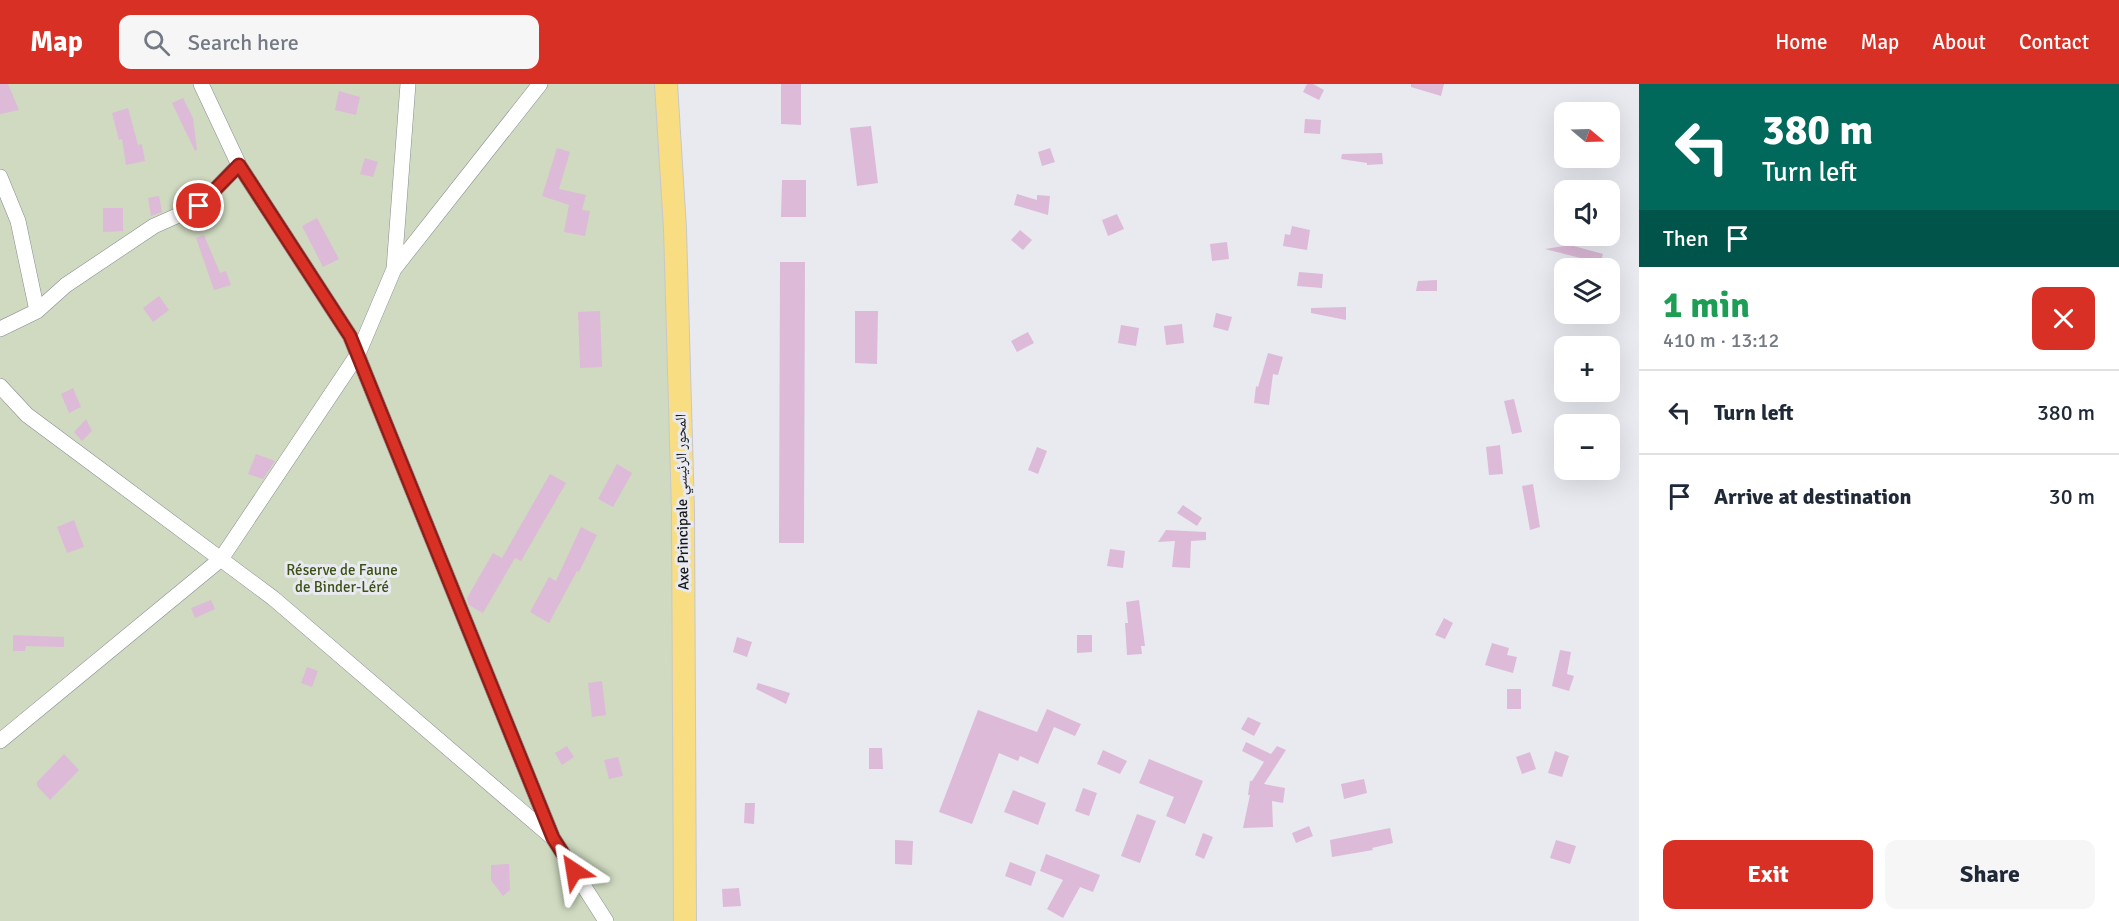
<!DOCTYPE html>
<meta charset="utf-8">
<style>
:root{--surface:#fff;--page:#f6f6f7;--text:#1f2937;--muted:#747a83;--line:#e0e1e3;--accent:#d93025}
body{margin:0;font-family:Signika,"Noto Naskh Arabic",sans-serif;background:var(--page);color:var(--text);height:100vh;display:flex;flex-direction:column;font-size:22px;white-space:nowrap}
*{box-sizing:border-box;margin:0}
p{font-size:20px;color:var(--muted)}
.icon{flex:none;width:33px;height:33px;fill:none;stroke:currentColor;stroke-width:2;stroke-linecap:round;stroke-linejoin:round}
.map{position:relative;flex:1;overflow:hidden}
.details{display:flex;flex-direction:column;background:var(--surface);width:480px}
.details>*{flex:none}
.banner{background:#00695c;color:#fff;overflow:hidden}
.needle{width:39px;rotate:109deg}
.tools{position:absolute;left:1554px;top:18px;display:grid;gap:12px}
.tools a{display:grid;place-items:center;width:66px;height:66px;border-radius:12px;background:var(--surface);box-shadow:0 6px 24px #0002;font-size:30px}
.pin{position:absolute;display:grid;place-items:center;width:51px;height:51px;color:#fff;margin:-26px;border:3px solid #fff;border-radius:50%;box-shadow:0 2px 6px #0007}
.me{position:absolute;width:66px;margin:-33px;rotate:327deg;stroke-linejoin:round;filter:drop-shadow(0 0 4px #0008)}
.turn{display:flex;align-items:center;gap:21px;height:126px;padding:0 24px;font-size:27px}
.turn .icon{width:78px;height:78px;stroke-width:2.5}
.turn b{display:block;font-size:42px;line-height:51px}
.then{display:flex;align-items:center;height:57px;padding:0 24px;background:#0003;gap:12px;font-size:22px}
.round{display:grid;place-items:center;flex:none;width:63px;height:63px;border-radius:12px;background:var(--page)}
.summary{display:flex;align-items:center;justify-content:space-between;height:102px;padding:0 24px}
h1{font-size:36px;font-weight:700;line-height:45px;color:#1e9e55}
.action{display:flex;gap:12px;margin-top:auto;padding:12px 24px}
.action a{flex:1;height:69px;border-radius:12px;background:var(--accent);color:#fff;font-size:24px;font-weight:700;line-height:69px;text-align:center}
.action a+a{background:var(--page);color:var(--text)}
ul{padding:0;list-style:none}
li{display:flex;align-items:center;gap:18px;height:84px;padding:0 24px;border-top:2px solid var(--line)}
li div{flex:1}
li b{display:block;font-size:22px}
li em{font-style:normal}
header{display:flex;align-items:center;gap:36px;box-sizing:border-box;height:84px;padding:0 30px;background:var(--accent);color:#fff}
header strong{font-size:28px}
nav{display:flex;gap:33px;margin-inline-start:auto;font-size:21px}
.search{width:420px;height:54px;background:var(--page);display:flex;align-items:center;gap:15px;box-sizing:border-box;padding:0 21px;border-radius:12px;color:var(--muted);font-size:22px}
main{display:flex;flex:1;min-height:0}
.map>svg:first-child{display:block}
</style>
<header>
<strong>Map</strong>
<div class="search"><svg class="icon" aria-label="search" viewBox="0 0 24 24"><circle cx="10" cy="10" r="6"/><path d="M15 15l6 6"/></svg>Search here</div>
<nav><a>Home</a><a>Map</a><a>About</a><a>Contact</a></nav>
</header>
<main>
<div class="map">
<svg width="1639" height="837" viewBox="0 0 1639 837">
<rect width="100%" height="100%" fill="#e8eaf0"/>
<path fill="#cfdac0" d="M0 0H666L685 837H0Z"/>
<path fill="#ddbad8" d="M0 0H8L19 26 0 30Z
M781 0H801V41L781 40Z
M1307 0H1313L1324 6 1319 16 1303 8Z
M1411 0H1444L1441 12 1411 3Z
M339 7 360 13 356 31 335 26Z
M183 14 193 34 197 66 195 67 172 19Z
M128 24 138 61 142 60 145 77 126 81 122 55 119 56 112 29Z
M1305 35 1321 36 1320 50 1304 49Z
M871 42 878 99 857 102 850 44Z
M557 64 570 68 559 105 586 111 582 126 590 127 585 152 564 148 569 121 542 112Z
M1050 64 1055 78 1042 82 1038 68Z
M1382 69 1383 80 1367 81V79L1341 75 1342 70Z
M365 74 378 78 373 93 360 90Z
M782 96H806V133H781Z
M1017 110 1037 116V111L1050 112 1048 131 1014 121Z
M159 112 162 128 151 132 148 114Z
M103 124H123V147L103 148Z
M1117 130 1124 145 1108 152 1102 136Z
M317 134 339 175 323 183 302 142Z
M1292 142 1310 146 1307 166 1283 162 1285 150 1290 151Z
M1020 146 1032 156 1023 166 1011 156Z
M204 151 220 189 226 187 231 201 214 206 196 154Z
M1227 158 1229 175 1212 177 1210 160Z
M1570 161 1603 170 1600 179 1545 165Z
M780 178H805L804 459H779Z
M1299 188 1323 190 1322 204 1297 202Z
M1437 196V207H1416L1418 197Z
M159 212 169 226 153 238 143 224Z
M1346 223V236L1311 229V224Z
M600 227 602 283 580 284 578 228Z
M855 227H878L877 280 855 279Z
M1216 229 1232 233 1228 247 1213 243Z
M1182 240 1184 259 1166 261 1164 242Z
M1121 241 1139 244 1136 262 1118 259Z
M1028 248 1034 259 1017 268 1011 257Z
M1268 269 1283 273 1278 291 1273 290 1269 321 1254 319 1256 302 1258 303Z
M73 304 81 323 69 329 61 310Z
M1514 315 1522 348 1512 350 1504 317Z
M86 335 92 347 82 357 74 348Z
M1500 361 1503 390 1489 391 1486 363Z
M1037 363 1047 367 1038 390 1028 386Z
M256 370 275 377 263 395 248 390Z
M617 380 632 389 613 423 598 415Z
M550 390 566 399 521 477 515 474 483 529 469 521 467 514 493 469 502 474Z
M1533 400 1540 443 1530 446 1522 402Z
M1183 421 1202 434 1197 442 1177 429Z
M74 436 84 463 67 469 57 443Z
M581 443 597 451 579 488 577 487 549 539 530 528 549 493 556 497Z
M1166 446 1206 448V456L1191 457 1190 484 1172 483 1175 457 1158 458Z
M1110 465 1125 467 1123 484 1107 482Z
M211 516 215 525 195 534 191 524Z
M1139 516 1145 562H1141L1142 570 1127 571 1125 539H1128L1126 518Z
M1444 534 1453 539 1445 555 1435 551Z
M13 551 64 553V563L26 562 25 567H13Z
M1077 551H1092V568L1077 569Z
M737 553 752 558 747 573 733 568Z
M1492 559 1509 564 1507 571 1517 573 1513 589 1485 581Z
M1560 566 1571 568 1567 590 1574 592 1569 607 1552 602Z
M307 583 318 587 312 603 301 599Z
M602 597 606 631 592 633 588 599Z
M758 599 790 609 786 620 756 605Z
M1507 605H1521V625H1507Z
M1047 625 1081 640 1075 652 1054 643 1038 680 1020 672 1018 677 999 669 972 740 939 728 978 626 1037 648Z
M1248 633 1261 639 1254 652 1241 645Z
M1246 658 1271 670 1277 662 1286 666 1264 700 1285 704 1283 719 1272 717 1273 743 1243 744 1250 711H1248L1250 697H1252L1264 678 1242 667Z
M567 662 574 673 562 681 555 669Z
M869 664H882L883 685H869Z
M1103 666 1127 677 1120 690 1097 680Z
M1555 667 1569 672 1562 693 1548 689Z
M1530 668 1536 685 1522 690 1516 673Z
M64 670 79 686 50 716 37 702V698Z
M618 673 623 692 609 695 604 676Z
M1149 675 1203 697 1185 740 1166 732 1174 713 1139 699Z
M1364 695 1367 709 1344 715 1341 700Z
M1083 704 1097 709 1089 732 1075 727Z
M1013 706 1046 719 1038 741 1004 728Z
M745 719H755L754 740 744 739Z
M1137 730 1156 737 1140 779 1121 772Z
M1309 742 1313 752 1296 759 1292 749Z
M1390 744 1393 759 1372 764 1373 766 1332 773 1330 756Z
M1203 749 1213 753 1204 775 1195 771Z
M895 756 913 757 912 781 895 780Z
M1556 756 1576 762 1570 780 1550 774Z
M1046 770 1100 791 1093 808 1080 803 1063 834 1047 825 1063 796 1040 787Z
M1010 778 1036 788 1031 802 1005 792Z
M509 780 510 806 503 812 491 796V781Z
M739 804 741 822 723 823 722 805Z"/>
<g fill="none" stroke-linecap="round" stroke-linejoin="round">
<defs>
<path id="minor" d="M201 0 239 81 350 252 553 754
M0 93 18 137 37 227
M394 185 540 0
M0 245 37 227 66 201 154 142 199 122 239 81
M0 302 27 331 273 514 553 754 606 837
M0 657 221 475 358 270 394 185 408 0"/>
<path id="primary" d="M666 0 675 145 683 427 685 837"/>
</defs>
<use href="#minor" stroke="#898b91" stroke-width="16"/>
<use href="#primary" stroke="#c8c8c9" stroke-width="24"/>
<use href="#minor" stroke="#fff" stroke-width="15"/>
<use href="#primary" stroke="#f8dd82" stroke-width="22"/>
</g>
<g fill="none" stroke-linecap="round" stroke-linejoin="round">
<defs>
<path id="route" d="M199 122 239 81 350 252 553 754 574 787"/>
</defs>
<use href="#route" stroke="#8d1f18" stroke-width="15"/>
<use href="#route" stroke="#d93025" stroke-width="10"/>
</g>
<g text-anchor="middle" dominant-baseline="central" stroke-width="6" stroke-linejoin="round" paint-order="stroke">
<g font-size="15" fill="#191a1c" stroke="#e8eaf0">
<text transform="translate(682 418) rotate(-91)">Axe Principale المحور الرئيسي</text>
</g>
<g font-size="15" fill="#3c4f14" stroke="#e8eaf0">
<text x="342" y="486">Réserve de Faune<tspan x="342" dy="17">de Binder-Léré</tspan></text>
</g>
</g>
</svg>
<div class="tools">
<a><svg class="needle" viewBox="-14 -14 28 28"><path d="M0-13l5 13h-10z" fill="#e53935"/><path d="M0 13l5-13h-10z" fill="#747a83"/></svg></a>
<a><svg class="icon" aria-label="sound" viewBox="0 0 24 24"><path d="M4 9h4l5-4v14l-5-4H4zM17 9q2 3 0 6"/></svg></a>
<a><svg class="icon" aria-label="layers" viewBox="0 0 24 24"><path d="M12 4l9 5-9 5-9-5zM3 14l9 5 9-5"/></svg></a>
<a>+</a>
<a>−</a>
</div>
<div class="pin" style="left:199px;top:122px;background:#d93025"><svg class="icon" aria-label="arrive" viewBox="0 0 24 24"><path d="M6 21V4h12l-3 4 3 4H6"/></svg></div>
<svg class="me" style="left:574px;top:787px" viewBox="-20 -20 40 40"><path d="M0-17L14 15 0 8-14 15z" fill="#d93025" stroke="#fff" stroke-width="4"/></svg>
</div>
<section class="details">
<div class="banner">
<div class="turn"><svg class="icon" aria-label="left" viewBox="0 0 24 24"><path d="M17 20v-9H6M10 6l-5 5 5 5"/></svg><div><b>380 m</b>Turn left</div></div>
<div class="then">Then<svg class="icon" aria-label="arrive" viewBox="0 0 24 24"><path d="M6 21V4h12l-3 4 3 4H6"/></svg></div>
</div>
<div class="summary"><div><h1>1 min</h1><p>410 m · 13:12</p></div><a class="round" style="background:#d93025;color:#fff"><svg class="icon" aria-label="close" viewBox="0 0 24 24"><path d="M6 6l12 12M18 6L6 18"/></svg></a></div>
<ul>
<li><svg class="icon" aria-label="left" viewBox="0 0 24 24"><path d="M17 20v-9H6M10 6l-5 5 5 5"/></svg><div><b>Turn left</b></div><em>380 m</em></li>
<li><svg class="icon" aria-label="arrive" viewBox="0 0 24 24"><path d="M6 21V4h12l-3 4 3 4H6"/></svg><div><b>Arrive at destination</b></div><em>30 m</em></li>
</ul>
<div class="action"><a>Exit</a><a>Share</a></div>
</section>
</main>
